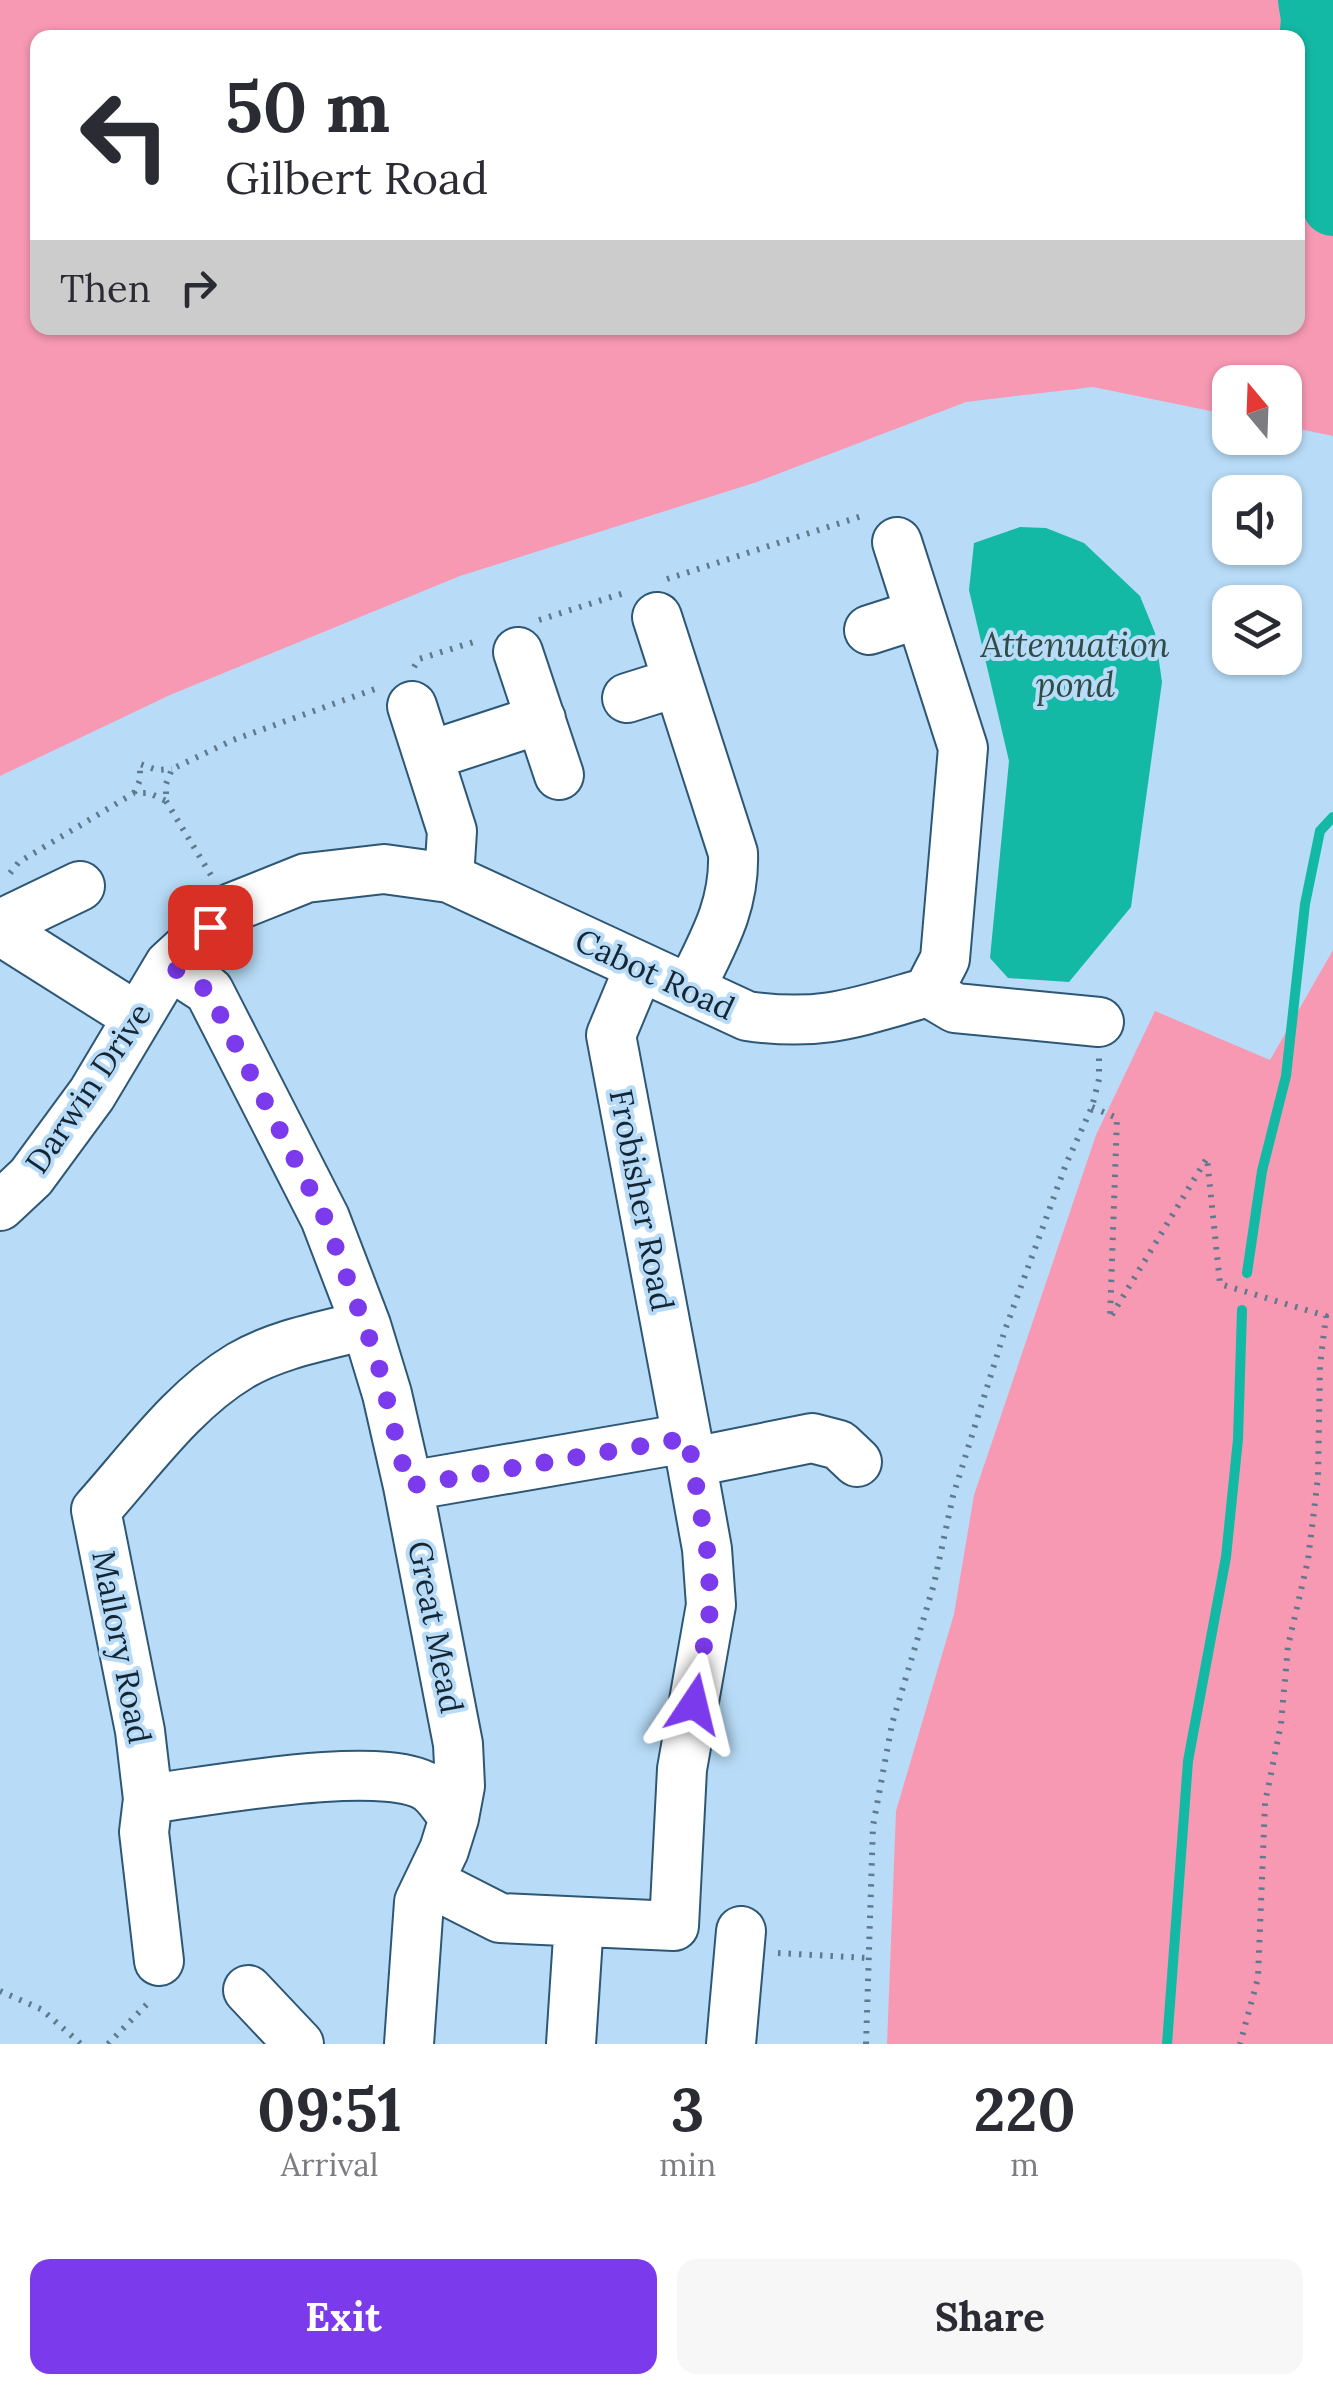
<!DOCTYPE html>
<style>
:root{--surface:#fff;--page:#f7f7f7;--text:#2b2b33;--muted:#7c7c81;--accent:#7c3aed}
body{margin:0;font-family:Lora,serif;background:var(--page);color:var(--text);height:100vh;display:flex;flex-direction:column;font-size:38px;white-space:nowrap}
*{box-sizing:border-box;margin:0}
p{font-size:32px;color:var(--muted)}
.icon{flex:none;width:55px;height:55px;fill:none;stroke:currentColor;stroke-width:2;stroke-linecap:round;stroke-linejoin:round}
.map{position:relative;height:2044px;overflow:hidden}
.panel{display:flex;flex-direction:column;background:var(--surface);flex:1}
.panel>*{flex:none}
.guide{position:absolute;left:30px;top:30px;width:1275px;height:305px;border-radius:20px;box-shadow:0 2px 8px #0004;background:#fff;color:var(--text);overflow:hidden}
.needle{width:65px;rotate:341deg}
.controls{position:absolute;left:1212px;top:365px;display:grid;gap:20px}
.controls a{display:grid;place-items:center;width:90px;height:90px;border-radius:20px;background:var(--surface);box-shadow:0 2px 8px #0004;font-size:50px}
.pin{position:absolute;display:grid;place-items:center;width:85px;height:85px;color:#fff;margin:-42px;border-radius:20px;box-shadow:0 5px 15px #0006}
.me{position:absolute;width:110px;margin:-55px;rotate:10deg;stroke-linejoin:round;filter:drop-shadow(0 0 8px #0008)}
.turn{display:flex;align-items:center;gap:35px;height:210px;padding:0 30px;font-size:45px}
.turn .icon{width:130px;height:130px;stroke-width:2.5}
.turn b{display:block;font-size:70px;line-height:85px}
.then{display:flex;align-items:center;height:95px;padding:0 30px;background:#0003;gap:20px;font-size:38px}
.eta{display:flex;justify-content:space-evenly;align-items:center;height:170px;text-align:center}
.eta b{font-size:60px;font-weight:700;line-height:70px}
.action{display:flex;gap:20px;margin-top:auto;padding:20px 30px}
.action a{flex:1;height:115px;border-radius:20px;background:var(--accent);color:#fff;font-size:40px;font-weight:700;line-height:115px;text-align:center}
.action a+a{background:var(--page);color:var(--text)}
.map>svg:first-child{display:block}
</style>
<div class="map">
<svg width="1333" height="2044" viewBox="0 0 1333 2044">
<rect width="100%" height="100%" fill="#b8dcf8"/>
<path fill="#f899b4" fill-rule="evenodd" d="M0 0H1333V436L1285 426V382H1230V415L1093 387 966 402 757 482 460 576 170 695 0 776ZM38 38H1298V328H38Z
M1333 950V2044H887L896 1811 954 1614 974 1495 1096 1135 1155 1011 1270 1060Z"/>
<path fill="#14b9a5" d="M1020 527 1046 528 1084 543 1140 596 1155 633 1162 682 1131 907 1069 982 1008 978 990 958 1009 761 969 590 974 543Z"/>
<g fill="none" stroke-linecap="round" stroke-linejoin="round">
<path stroke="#14b9a5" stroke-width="10" d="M1247 1273 1262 1171 1286 1076 1305 904 1320 831 1333 817
M1167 2044 1188 1761 1226 1557 1238 1439 1242 1310"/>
<path stroke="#14b9a5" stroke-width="62" d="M1309 0 1312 19 1303 125 1333 205"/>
<defs>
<path id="minor" d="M897 542 963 748 945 959 928 992
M657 617 733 853C735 906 713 942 690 989
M869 630 919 614
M518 652 559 775
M627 698 678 682
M412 706 452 831 449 878
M428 756 541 719
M80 886 5 922 15 940 137 1017
M169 965 209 991 325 1218 366 1325 387 1394 408 1486 458 1744 460 1786 454 1818 444 1850 419 1902 409 2044
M639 968 611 1035 687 1438
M0 1206 31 1177 92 1094 169 965 231 908 306 878 384 869 449 878 747 1016C822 1027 858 1012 928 992L955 1008 1099 1022
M366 1325C324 1336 277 1344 240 1366 183 1400 140 1461 96 1510L140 1731 148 1799C206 1792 386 1757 430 1789 439 1796 447 1809 454 1818
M693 1462 812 1438 839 1445 857 1462
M408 1486 687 1438 707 1549 711 1605 682 1769 674 1926 500 1918 429 1882
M148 1799 144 1832 159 1961
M248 1990 299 2044
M571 2044 579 1922
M731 2044 741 1931"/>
</defs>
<use href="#minor" stroke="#2d5775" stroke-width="52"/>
<path stroke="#5f7a8e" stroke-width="6" stroke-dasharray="2.5 8" stroke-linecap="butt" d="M667 579 865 515
M539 620 627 592
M414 667 419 659 480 640
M134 793 140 780V764L157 770 172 769
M166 801 212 877
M10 873 19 862 134 793H149L166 801V784L172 769 233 740 375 689
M1092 1107 1117 1118 1110 1318 1207 1158 1220 1284 1326 1316 1320 1365 1318 1477 1308 1560 1288 1646 1281 1724 1265 1803 1258 1978 1240 2044
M778 1953 868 1958
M0 1991 41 2009 81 2044
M108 2044 151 2000
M866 2044 873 1826 892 1724 934 1584 953 1496 1005 1330 1066 1164 1092 1107 1099 1079V1058"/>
<use href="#minor" stroke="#fff" stroke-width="48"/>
</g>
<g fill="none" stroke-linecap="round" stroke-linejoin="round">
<path stroke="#7c3aed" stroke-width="18" stroke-dasharray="0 32.4" d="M210 927 169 965 208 991 325 1218 377 1359 408 1486 688 1438 707 1549 711 1605 694 1704"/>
</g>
<g text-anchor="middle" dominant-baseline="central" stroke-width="8" stroke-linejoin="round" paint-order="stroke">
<g font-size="32" fill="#142633" stroke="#b8dcf8">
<text transform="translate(655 974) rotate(25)">Cabot Road</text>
<text transform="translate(88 1088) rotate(-56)">Darwin Drive</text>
<text transform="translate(642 1200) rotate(79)">Frobisher Road</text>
<text transform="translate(436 1627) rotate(79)">Great Mead</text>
<text transform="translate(122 1647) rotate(79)">Mallory Road</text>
</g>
<g font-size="35" font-style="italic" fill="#2f4c47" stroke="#b8dcf8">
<text x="1075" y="644">Attenuation<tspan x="1075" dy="40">pond</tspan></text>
</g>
</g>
</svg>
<div class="controls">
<a><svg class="needle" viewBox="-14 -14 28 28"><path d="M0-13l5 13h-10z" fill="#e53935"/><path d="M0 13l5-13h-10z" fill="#7c7c81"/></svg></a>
<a><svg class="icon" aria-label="sound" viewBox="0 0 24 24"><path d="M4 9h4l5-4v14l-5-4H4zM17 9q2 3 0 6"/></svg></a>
<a><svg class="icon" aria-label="layers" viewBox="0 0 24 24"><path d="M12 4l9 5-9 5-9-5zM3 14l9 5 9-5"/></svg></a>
</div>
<div class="pin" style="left:210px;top:927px;background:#d93025"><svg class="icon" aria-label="arrive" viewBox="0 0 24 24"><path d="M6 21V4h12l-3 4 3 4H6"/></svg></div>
<svg class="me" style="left:694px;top:1704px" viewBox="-20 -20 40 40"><path d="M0-17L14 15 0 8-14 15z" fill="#7c3aed" stroke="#fff" stroke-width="4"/></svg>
<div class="guide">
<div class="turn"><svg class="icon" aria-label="left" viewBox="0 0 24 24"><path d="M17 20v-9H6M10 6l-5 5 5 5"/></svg><div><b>50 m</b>Gilbert Road</div></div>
<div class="then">Then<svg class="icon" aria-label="right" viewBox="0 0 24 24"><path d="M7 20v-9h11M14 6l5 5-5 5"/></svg></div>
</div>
</div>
<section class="panel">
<div class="eta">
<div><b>09:51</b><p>Arrival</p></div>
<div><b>3</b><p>min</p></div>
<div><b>220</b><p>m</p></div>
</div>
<div class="action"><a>Exit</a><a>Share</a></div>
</section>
